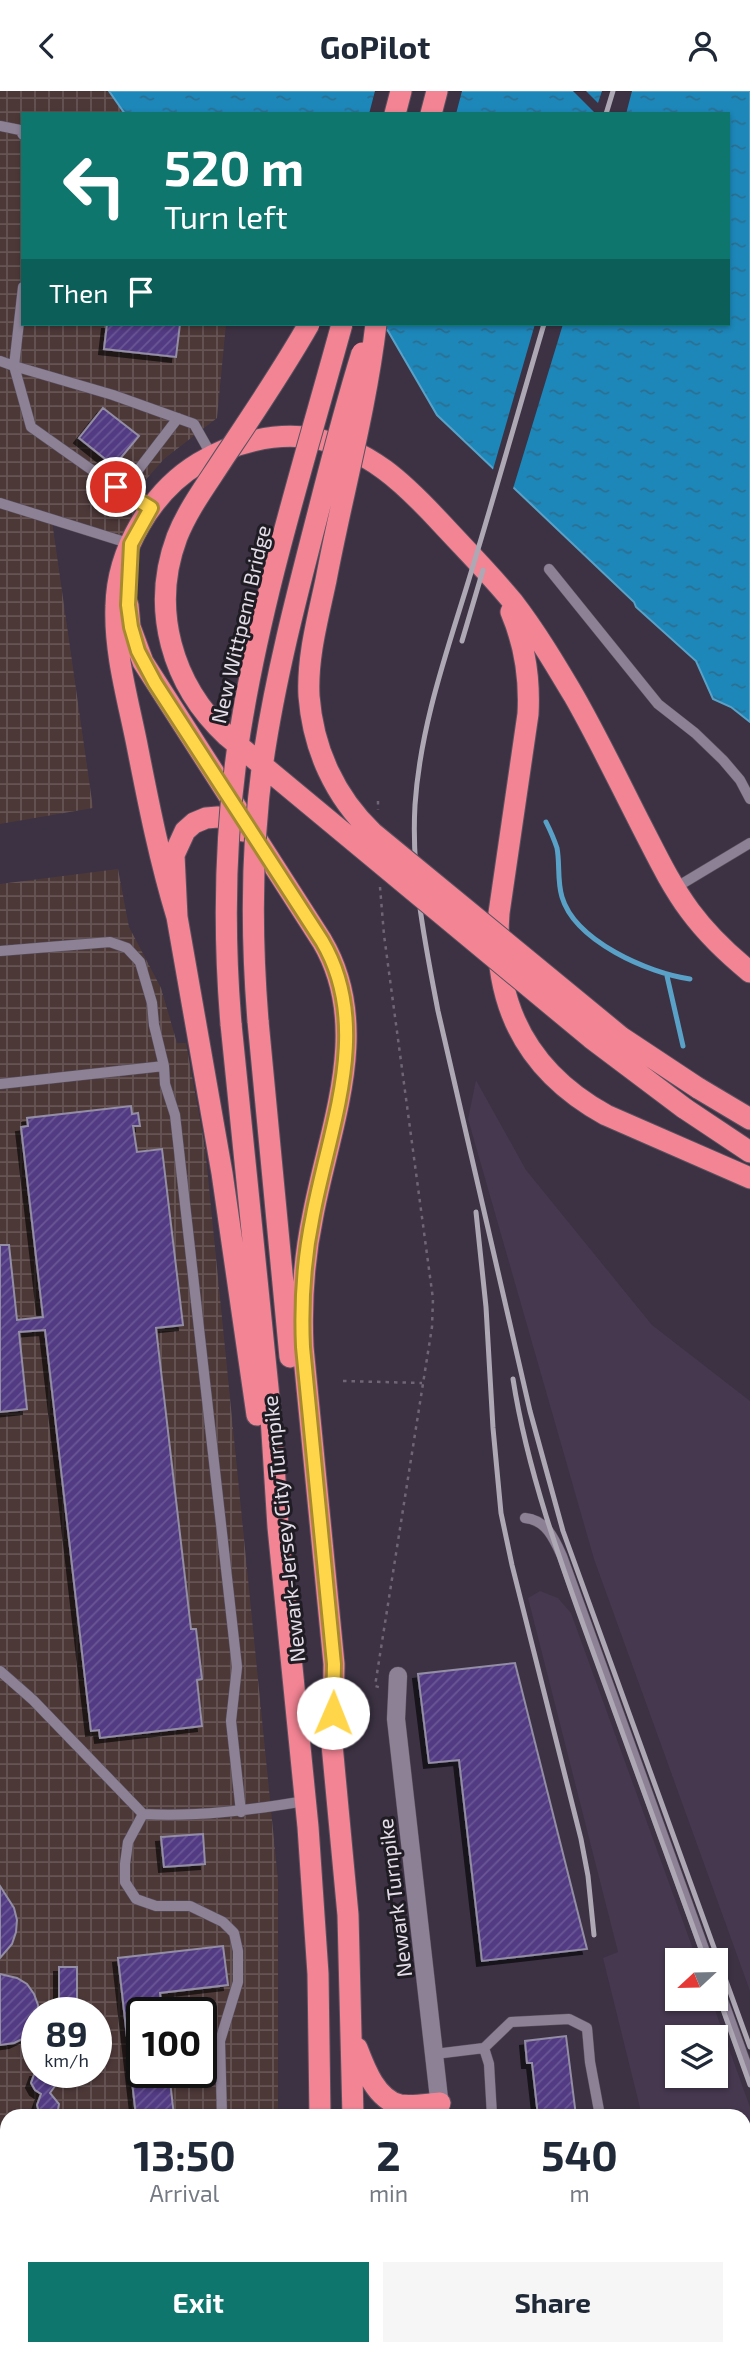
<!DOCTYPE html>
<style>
:root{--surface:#fff;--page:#f6f6f7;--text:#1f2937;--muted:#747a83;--accent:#0f766e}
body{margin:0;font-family:"Exo 2",sans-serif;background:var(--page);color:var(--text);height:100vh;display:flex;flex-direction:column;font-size:26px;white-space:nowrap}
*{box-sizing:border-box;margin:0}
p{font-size:23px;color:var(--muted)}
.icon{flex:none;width:38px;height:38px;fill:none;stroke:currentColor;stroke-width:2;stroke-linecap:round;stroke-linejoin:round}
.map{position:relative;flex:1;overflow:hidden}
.side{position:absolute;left:0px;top:2018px;width:751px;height:247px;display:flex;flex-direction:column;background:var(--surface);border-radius:21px 21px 0 0;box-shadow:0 2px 5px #0004}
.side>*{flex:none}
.guide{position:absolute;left:21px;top:21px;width:709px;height:214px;border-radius:0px;box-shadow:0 2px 5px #0004;background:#0f766e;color:#fff;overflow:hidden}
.needle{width:46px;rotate:248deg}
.fabs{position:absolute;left:665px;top:1857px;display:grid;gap:14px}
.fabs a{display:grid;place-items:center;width:63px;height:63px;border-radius:0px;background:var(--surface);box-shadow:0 2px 5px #0004;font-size:35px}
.speed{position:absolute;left:21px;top:1906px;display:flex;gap:14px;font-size:35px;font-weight:700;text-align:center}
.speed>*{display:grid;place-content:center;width:91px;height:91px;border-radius:50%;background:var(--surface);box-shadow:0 2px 5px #0004;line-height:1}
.speed small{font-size:18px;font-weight:400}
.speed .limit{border:4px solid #111;border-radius:10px;background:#fff;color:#111}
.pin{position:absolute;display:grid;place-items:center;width:60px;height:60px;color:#fff;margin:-30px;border:4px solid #fff;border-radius:50%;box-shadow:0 2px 7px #0007}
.me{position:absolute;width:77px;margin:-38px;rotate:1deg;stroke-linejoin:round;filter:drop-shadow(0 0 5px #0008)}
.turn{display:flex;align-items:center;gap:24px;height:147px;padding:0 28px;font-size:32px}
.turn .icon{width:91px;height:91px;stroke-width:2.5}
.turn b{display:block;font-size:49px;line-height:60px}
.then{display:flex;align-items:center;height:66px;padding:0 28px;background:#0003;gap:14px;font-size:26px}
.eta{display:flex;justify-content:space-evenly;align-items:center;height:119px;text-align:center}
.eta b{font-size:42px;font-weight:700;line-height:49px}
.action{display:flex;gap:14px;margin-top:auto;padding:14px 28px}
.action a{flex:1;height:80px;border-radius:0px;background:var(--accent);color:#fff;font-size:28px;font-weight:700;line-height:80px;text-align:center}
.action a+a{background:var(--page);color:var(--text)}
header{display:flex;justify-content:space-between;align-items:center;height:91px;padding:0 28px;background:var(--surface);font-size:32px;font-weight:700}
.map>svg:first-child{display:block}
</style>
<header><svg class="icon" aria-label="back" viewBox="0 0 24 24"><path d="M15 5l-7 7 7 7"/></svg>GoPilot<svg class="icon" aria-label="person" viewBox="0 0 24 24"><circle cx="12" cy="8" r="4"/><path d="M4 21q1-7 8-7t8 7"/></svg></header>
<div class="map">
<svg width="750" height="2263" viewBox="0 0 750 2263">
<defs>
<pattern id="industrial-grid" width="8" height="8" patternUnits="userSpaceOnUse" patternTransform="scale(1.75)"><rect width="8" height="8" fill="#4d3838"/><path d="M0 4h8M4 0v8" fill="none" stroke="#665455"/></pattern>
<pattern id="water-ripples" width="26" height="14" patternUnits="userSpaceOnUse" patternTransform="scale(1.75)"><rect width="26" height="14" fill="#1d87b9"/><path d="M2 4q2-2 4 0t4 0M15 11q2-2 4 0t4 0" fill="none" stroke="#2b6f91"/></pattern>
<pattern id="building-hatch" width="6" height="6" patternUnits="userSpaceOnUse" patternTransform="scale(1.75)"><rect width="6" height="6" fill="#523b83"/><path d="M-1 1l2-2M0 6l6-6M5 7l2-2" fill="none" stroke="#6b5795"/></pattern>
<filter id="shadow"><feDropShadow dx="-5" dy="5" stdDeviation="0" flood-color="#0009"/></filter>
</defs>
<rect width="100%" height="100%" fill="#3c3243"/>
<path fill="#45384f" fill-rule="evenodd" d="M476 989 526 1079 652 1234 750 1310V1900L594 1468 468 1028Z
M540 1500 558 1507 571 1522 697 1869H677V1908H711L750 2016V2263H704L703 2258H744V2025H642L603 1867 618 1861 528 1507ZM677 1946H716V1984H677Z"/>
<path fill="url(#industrial-grid)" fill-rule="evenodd" d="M0 0H109L125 23H23V233H226L217 327 164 368 136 400 131 453 52 430 93 717 0 733Z
M118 778 129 836 161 897 177 952H186L205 1056 278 1789V2025H7V2092L0 2076V793ZM37 1922H96V1981H37ZM142 1922H201V1981H142Z
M82 2258H267V2263H84Z"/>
<path fill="url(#water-ripples)" stroke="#59a1c7" stroke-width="2" d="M109 0H750V631L731 616 713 608 696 570 636 516 634 511 437 324 388 240 380 233H728V23H125Z"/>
<path fill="#3c3243" d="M375 0H462L456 23H369Z
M573 0H586L598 12 602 0H632L626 23H596Z
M535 233H563L512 401 492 382Z"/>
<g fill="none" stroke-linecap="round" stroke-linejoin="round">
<path stroke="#59a1c7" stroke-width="5" d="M546 731C550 739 554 748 557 757 560 772 557 790 562 806 575 850 648 882 690 888
M667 885 683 955"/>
</g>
<path fill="url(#building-hatch)" stroke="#938ea4" stroke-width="2" filter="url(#shadow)" d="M107 233H180L176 266 104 258Z
M103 317 139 345 114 375 79 347Z
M131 1015 132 1023 138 1022 140 1035H133L137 1061 162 1058 183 1234 156 1237 191 1538H196L202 1588 197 1589 202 1635 100 1647 99 1639 91 1640 45 1239 19 1241 27 1318 0 1321V1154H9L17 1229 43 1226 21 1036 28 1035 27 1027Z
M515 1572 587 1858 482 1870 459 1669 429 1672 418 1583Z
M203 1743 205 1773 164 1776 161 1746Z
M0 1795 14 1817 17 1829 16 1841 12 1853 0 1867Z
M223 1855 228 1894 160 1902 162 1922H142V1981H169L174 2025H136L118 1867Z
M59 1876H77V1919L59 1918Z
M0 1883 17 1887 27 1893 34 1903 38 1914 37 1941 14 1952 0 1954Z
M566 1945 576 2025H538L532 1972H527L525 1950Z
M35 1981H52L55 1986V1995L50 2002 59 2013 57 2025H40L37 2014 41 2003 35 1999 31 1992Z"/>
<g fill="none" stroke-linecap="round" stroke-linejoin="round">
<defs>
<path id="lane" d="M0 35 20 39 23 44
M0 270 14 275 23 196
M122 400 178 327
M0 412 131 453
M151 417 116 396 31 336 14 275 113 304 194 333 212 365
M549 478 658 613 695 642 723 669 740 689 750 708
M675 797 750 752
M0 860 110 851 127 857 140 871 152 912 154 934 164 975
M0 993 164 975 165 993 175 1024 233 1540 237 1576 231 1630 241 1721
M525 1427C546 1429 554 1447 562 1465L708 1869
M0 1580 33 1609 143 1723C198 1726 251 1719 305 1710
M143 1723 128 1751 125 1773V1791L136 1808 156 1815H190L223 1831 234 1842 238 1860V1891L220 1950 222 2025
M716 1890 750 1984
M484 1957 489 1973 492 2025
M435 1963 484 1957 511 1931 569 1928 587 1937 590 1971 600 2025
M744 2128 750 2142
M515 2258 516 2263
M632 2258V2263"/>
<path id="street" d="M398 1585 396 1628 441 2025
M464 2258 465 2263"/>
<path id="highway" d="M395 23 401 0
M431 23 437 0
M128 514 130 536 143 571 322 850C373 936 330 1034 313 1124 304 1167 301 1212 303 1256L334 1573 333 1646
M511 521C525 554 530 587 528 623L499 822C492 912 526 980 606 1024L750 1087
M243 740 231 729 218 726 206 727 194 732 185 740 174 764 177 826 222 1082 257 1324
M177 826C160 770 149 715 138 659 129 612 114 563 116 515 117 460 151 401 199 372 232 352 274 341 312 347 369 357 405 393 442 433 466 459 491 484 513 511 536 541 555 573 574 605 598 647 619 691 641 734 656 763 670 793 690 820 707 843 728 863 750 881
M258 930 290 1266
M231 933 271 1326 278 1436 308 1736 318 1883 320 2025
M698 997 750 1028
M684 1017 750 1061
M330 1632 348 1824 353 2025
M357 1957C365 1978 376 2008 400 2014 413 2016 427 2013 440 2012
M311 2263 312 2258
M344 2263V2258"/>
</defs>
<use href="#lane" stroke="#59515f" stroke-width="11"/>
<use href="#street" stroke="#59515f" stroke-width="19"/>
<use href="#highway" stroke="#59515f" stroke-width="23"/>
<path stroke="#6f6675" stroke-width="2.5" stroke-dasharray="3.5 5" stroke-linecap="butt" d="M378 710V719
M380 796 384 844 433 1208 432 1236 375 1595 382 1597
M343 1290 422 1292"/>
<use href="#lane" stroke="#8d8196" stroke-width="10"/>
<use href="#street" stroke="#8d8196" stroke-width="18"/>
<use href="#highway" stroke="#f38494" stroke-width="21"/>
<path stroke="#aea7b4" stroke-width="5" d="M606 23 613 0
M544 233C518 321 493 410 466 498 444 569 420 639 415 714 411 784 425 852 438 920L530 1320 563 1440 750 1956
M462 550 483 479
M476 1121 486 1216 493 1337 501 1422 512 1474 581 1748 588 1785 594 1844
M513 1288C528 1384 563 1478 596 1569 632 1669 669 1769 705 1869
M716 1899 750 1994
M0 2138 7 2155
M0 2163 7 2180
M0 2189 7 2204
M31 2258 33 2263
M52 2258 55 2263"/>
<defs>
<path id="highway-bridge" d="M309 233C283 279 253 323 223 368 207 393 188 418 177 446 150 518 172 594 227 645L591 947 684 1017
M376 233C366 319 342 404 326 489 318 527 307 566 309 605 313 658 335 706 373 742L621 946 698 997
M258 930C251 843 251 757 263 670 275 588 296 507 317 426 331 371 345 316 362 262
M231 933C223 837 225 737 240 641 262 503 305 368 342 233"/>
</defs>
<use href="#highway-bridge" stroke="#59515f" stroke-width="23" stroke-linecap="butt"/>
<use href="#highway-bridge" stroke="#f38494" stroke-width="21"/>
</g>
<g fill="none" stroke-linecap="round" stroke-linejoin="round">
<defs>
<path id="route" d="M116 396 151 417 131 453 128 514 131 536 138 560 155 592 322 850C373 936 330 1034 313 1124 304 1167 301 1212 303 1256L334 1573 333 1622"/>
</defs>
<use href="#route" stroke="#a68a30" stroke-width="18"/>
<use href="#route" stroke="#ffd54a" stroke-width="12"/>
</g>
<g text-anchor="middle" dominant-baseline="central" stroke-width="6" stroke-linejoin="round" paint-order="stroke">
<g font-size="21" fill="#e4dee9" stroke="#201c24">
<text transform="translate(240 533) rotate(-77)">New Wittpenn Bridge</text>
<text transform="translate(283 1438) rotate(-96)">Newark-Jersey City Turnpike</text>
<text transform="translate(394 1807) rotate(-97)">Newark Turnpike</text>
</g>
</g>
</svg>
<div class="fabs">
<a><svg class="needle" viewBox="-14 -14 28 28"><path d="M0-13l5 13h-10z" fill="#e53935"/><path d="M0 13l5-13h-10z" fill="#747a83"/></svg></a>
<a><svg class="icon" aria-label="layers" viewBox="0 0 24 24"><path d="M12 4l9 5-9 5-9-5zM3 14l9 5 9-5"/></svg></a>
</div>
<div class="speed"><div>89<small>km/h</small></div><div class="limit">100</div></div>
<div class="pin" style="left:116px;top:396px;background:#d93025"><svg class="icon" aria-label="arrive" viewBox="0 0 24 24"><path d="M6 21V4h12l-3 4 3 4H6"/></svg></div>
<svg class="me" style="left:333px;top:1622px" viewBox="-20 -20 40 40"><circle r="19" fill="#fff"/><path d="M0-13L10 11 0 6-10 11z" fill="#ffd54a"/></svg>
<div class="guide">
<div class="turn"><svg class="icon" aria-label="left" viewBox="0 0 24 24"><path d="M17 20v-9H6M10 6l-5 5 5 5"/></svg><div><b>520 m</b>Turn left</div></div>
<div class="then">Then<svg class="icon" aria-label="arrive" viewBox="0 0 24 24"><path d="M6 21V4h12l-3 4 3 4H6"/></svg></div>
</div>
<section class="side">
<div class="eta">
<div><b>13:50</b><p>Arrival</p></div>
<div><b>2</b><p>min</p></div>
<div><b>540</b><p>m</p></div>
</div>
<div class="action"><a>Exit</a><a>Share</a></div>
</section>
</div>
